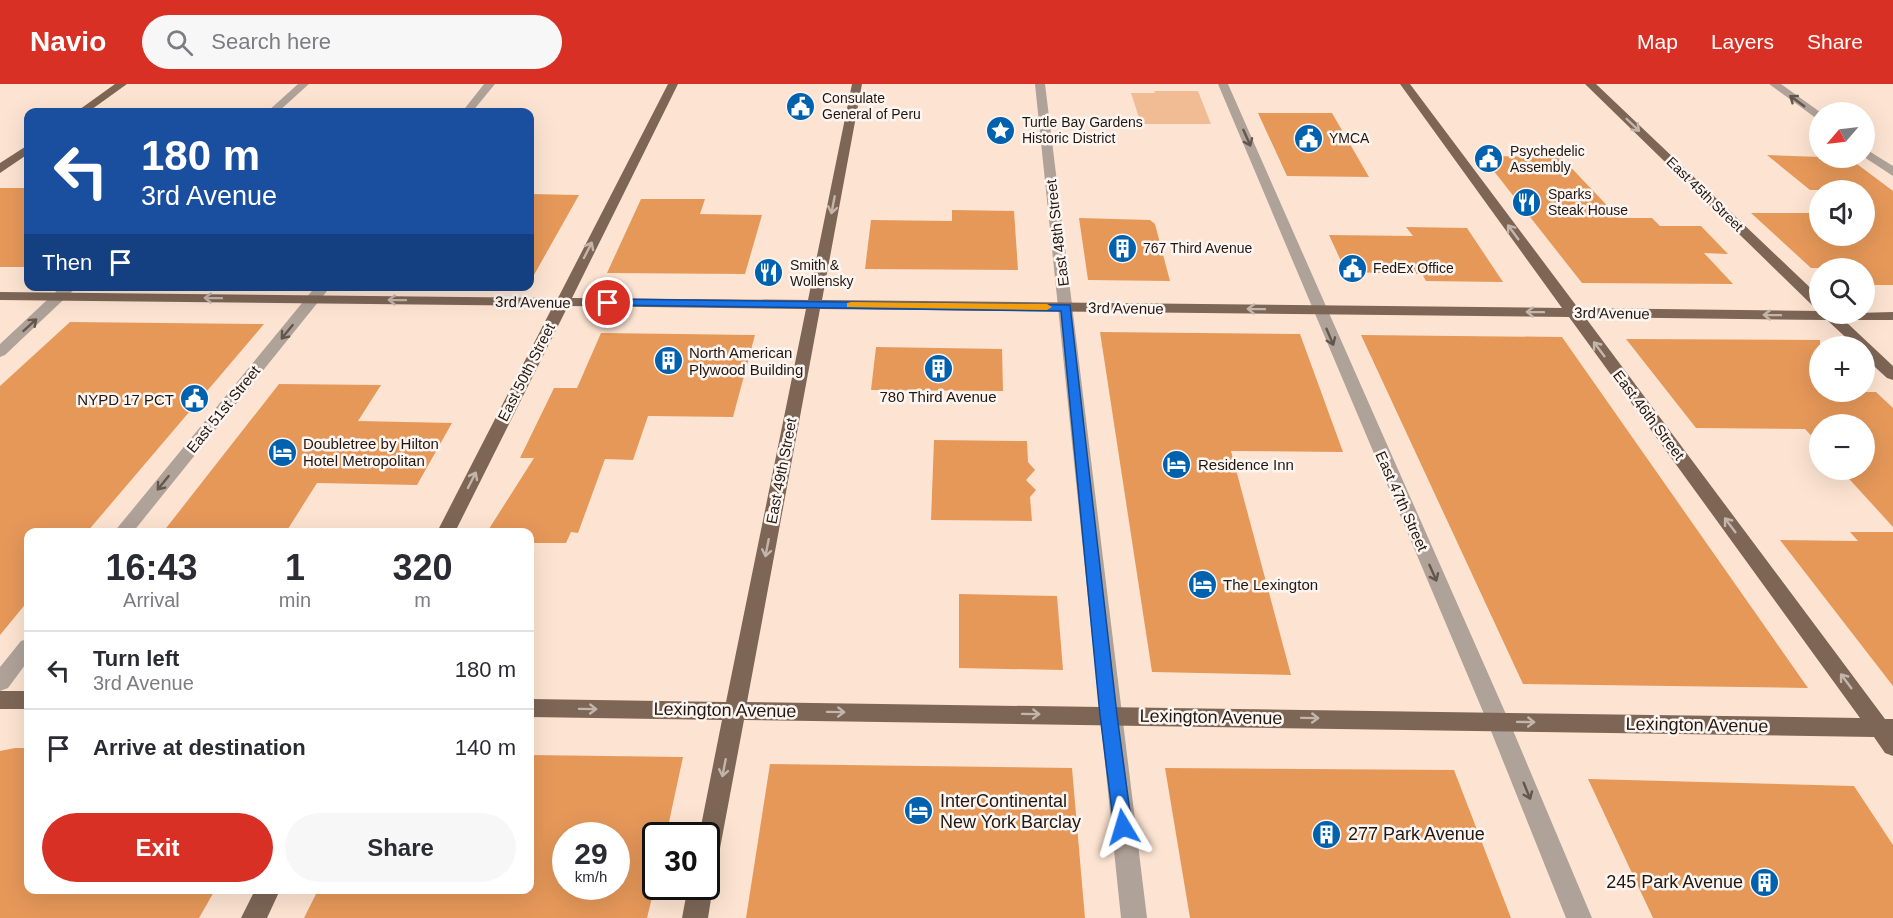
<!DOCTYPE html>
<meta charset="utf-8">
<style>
:root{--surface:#fff;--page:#f7f7f7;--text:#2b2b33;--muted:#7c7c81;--line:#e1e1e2;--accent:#d93025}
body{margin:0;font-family:Arial,sans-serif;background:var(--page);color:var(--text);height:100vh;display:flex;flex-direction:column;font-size:22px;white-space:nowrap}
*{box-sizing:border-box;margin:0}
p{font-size:20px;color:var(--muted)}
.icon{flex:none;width:33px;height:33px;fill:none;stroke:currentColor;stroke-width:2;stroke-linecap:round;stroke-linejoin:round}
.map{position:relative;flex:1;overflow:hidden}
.panel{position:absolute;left:24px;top:444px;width:510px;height:366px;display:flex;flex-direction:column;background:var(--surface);border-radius:12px;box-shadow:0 6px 24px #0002}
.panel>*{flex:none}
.hud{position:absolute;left:24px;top:24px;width:510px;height:183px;border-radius:12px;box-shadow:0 6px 24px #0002;background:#1a4fa0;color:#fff;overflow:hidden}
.needle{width:39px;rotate:242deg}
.controls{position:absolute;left:1809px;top:18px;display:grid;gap:12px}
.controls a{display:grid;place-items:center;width:66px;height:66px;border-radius:50%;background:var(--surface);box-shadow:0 6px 24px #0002;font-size:30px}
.speed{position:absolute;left:552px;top:738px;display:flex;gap:12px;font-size:30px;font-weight:700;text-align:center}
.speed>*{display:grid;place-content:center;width:78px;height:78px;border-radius:50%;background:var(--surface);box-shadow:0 6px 24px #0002;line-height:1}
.speed small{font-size:15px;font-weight:400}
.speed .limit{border:3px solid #111;border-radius:9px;background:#fff;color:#111}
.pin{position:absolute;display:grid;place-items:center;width:51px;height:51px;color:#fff;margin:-26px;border:3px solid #fff;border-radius:50%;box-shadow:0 2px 6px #0007}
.me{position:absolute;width:66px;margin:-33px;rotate:353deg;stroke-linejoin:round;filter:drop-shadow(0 0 4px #0008)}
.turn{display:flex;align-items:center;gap:21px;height:126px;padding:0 18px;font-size:27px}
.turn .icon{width:78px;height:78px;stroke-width:2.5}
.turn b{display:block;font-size:42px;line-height:51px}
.then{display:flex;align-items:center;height:57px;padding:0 18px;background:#0003;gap:12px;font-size:22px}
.eta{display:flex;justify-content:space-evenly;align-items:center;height:102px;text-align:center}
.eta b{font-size:36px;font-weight:600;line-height:42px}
.cta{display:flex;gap:12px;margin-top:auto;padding:12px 18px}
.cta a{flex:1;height:69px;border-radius:36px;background:var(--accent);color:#fff;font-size:24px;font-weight:600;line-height:69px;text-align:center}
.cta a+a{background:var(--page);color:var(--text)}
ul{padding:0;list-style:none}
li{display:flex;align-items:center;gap:18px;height:78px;padding:0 18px;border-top:2px solid var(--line)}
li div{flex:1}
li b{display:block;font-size:22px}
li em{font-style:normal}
header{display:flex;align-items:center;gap:36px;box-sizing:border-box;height:84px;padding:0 30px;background:var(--accent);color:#fff}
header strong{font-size:28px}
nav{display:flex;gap:33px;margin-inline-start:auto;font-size:21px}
.search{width:420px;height:54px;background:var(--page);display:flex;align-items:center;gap:15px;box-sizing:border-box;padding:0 21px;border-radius:33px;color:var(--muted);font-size:22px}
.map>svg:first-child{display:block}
</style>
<header>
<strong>Navio</strong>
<div class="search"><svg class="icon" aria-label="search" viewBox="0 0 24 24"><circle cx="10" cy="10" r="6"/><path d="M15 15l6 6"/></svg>Search here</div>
<nav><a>Map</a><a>Layers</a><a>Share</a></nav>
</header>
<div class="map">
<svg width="1893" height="834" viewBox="0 0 1893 834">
<rect width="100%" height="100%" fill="#fde4d2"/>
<path fill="#f1bc93" d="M1154 7H1198L1211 40H1141L1131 9H1155Z"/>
<path fill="#e69859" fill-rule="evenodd" d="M1258 29H1332L1369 93 1287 92Z
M1767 71 1849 74 1893 107V201H1864V184H1811L1751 129H1820V152H1864V106H1810Z
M1482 72 1561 73 1619 134H1652L1660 142H1701L1728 170 1704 169 1733 200 1582 199Z
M0 104H28V183H0Z
M530 110 579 111 530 198Z
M641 115H705L700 130 762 131 745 190 607 189Z
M952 126 1014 127 1018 186 865 185 871 136 952 137Z
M1079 134 1150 136 1155 140 1170 197 1088 196Z
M1406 143 1467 144 1503 198 1426 197 1422 190 1346 188 1329 151 1413 152Z
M70 238 264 240 87 448H28V517L0 551V302Z
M1100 248 1300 250 1343 368 1231 367 1291 591 1152 588Z
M601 249 755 251 733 333 648 332 633 376 605 375 578 449 571 448 566 459H530V448H487L534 374H520L554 304H577Z
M1361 251 1562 253 1808 604 1523 600Z
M1626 255 1820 256V308H1876L1893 324V443L1841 386H1864V340H1820V361L1805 345 1696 344Z
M876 263 1002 265 1003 307 871 306Z
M279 300 381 301 358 337 452 339 417 401 317 399 286 448H163Z
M934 356 1027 357 1028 378 1035 386 1026 396 1036 406 1030 413 1032 437 931 436Z
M1850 448H1893V602L1780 456 1858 457Z
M959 510 1057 512 1063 586 959 584Z
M15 664H28V806H215L199 834H0V667Z
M530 671 683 673 666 752H656V797L647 834H304L318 806H530ZM566 752H616V802H566Z
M770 680 1072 684 1085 834H746Z
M1165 684 1454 686 1511 834H1190Z
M1588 695 1854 702 1893 761V834H1653Z"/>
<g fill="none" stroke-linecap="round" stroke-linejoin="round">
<path fill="#afa298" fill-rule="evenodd" d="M298 0H309L278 28H267Z
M484 0H495L472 28H462Z
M1035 0H1045L1147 834H1121Z
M1218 0H1228L1509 637 1592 834H1566L1487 637Z
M1769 0H1781L1820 28V37Z
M1864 64 1893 82V92L1864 73Z
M62 202H78L5 271 0 273V260Z
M316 202H331L133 448H114Z
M28 555V577L8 604 0 607V583L21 557Z"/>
<path fill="#7d6656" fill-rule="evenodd" d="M115 0H127L88 28H76Z
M668 0H678L572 214 808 216 852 0H862L822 216 1562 224 1400 0H1410L1578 224 1820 227V230L1893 228V236H1844L1893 282V296L1887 294 1864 273V262H1855L1827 236 1585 233 1885 635H1893V672L1885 669 1874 653 744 636 718 775 715 783 706 786V752H699L722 636 530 633V615L726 618 806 225 568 222 455 448H437L553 222 0 216V208L558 214ZM820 225 1569 233 1860 634 747 618Z
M1585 0H1596L1820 213V225L1815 224Z
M28 61V70L0 89V79Z
M0 607H28V625H0Z
M706 792 710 794 713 802 708 834H682L688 802H706Z
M255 806H280L267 834H241Z"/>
</g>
<defs><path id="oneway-shaft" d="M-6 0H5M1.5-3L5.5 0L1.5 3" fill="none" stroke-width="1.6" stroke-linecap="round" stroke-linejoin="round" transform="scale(1.5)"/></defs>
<g stroke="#62564d">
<use href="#oneway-shaft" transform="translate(1797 17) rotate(-144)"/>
<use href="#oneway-shaft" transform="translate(1247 54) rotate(66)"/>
<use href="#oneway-shaft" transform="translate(30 241) rotate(-42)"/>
<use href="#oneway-shaft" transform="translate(287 248) rotate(129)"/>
<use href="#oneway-shaft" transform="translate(1330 253) rotate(67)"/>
<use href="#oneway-shaft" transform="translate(163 399) rotate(129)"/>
<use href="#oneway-shaft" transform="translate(1433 489) rotate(66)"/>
<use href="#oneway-shaft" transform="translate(1527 707) rotate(68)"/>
</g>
<g stroke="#c3b5ab">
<use href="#oneway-shaft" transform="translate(1633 41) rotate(44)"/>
<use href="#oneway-shaft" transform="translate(833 121) rotate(101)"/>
<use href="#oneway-shaft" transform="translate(1513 148) rotate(-126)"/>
<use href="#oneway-shaft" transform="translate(588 166) rotate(-63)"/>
<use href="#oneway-shaft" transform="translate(213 214) rotate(-179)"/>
<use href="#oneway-shaft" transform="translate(397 216) rotate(-179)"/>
<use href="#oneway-shaft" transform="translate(1256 225) rotate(-179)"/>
<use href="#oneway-shaft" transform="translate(1535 228) rotate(-179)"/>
<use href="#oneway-shaft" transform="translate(1772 231) rotate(-179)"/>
<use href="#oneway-shaft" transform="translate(1599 265) rotate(-127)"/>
<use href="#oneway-shaft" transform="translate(472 396) rotate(-63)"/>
<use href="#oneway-shaft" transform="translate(1730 441) rotate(-127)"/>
<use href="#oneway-shaft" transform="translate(767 464) rotate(101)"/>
<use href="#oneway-shaft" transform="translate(1846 597) rotate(-127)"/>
<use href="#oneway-shaft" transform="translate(588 625) rotate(1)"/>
<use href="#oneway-shaft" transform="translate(836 628) rotate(1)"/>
<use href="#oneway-shaft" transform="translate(1031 630) rotate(1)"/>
<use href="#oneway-shaft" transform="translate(1310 634) rotate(1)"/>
<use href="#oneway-shaft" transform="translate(1526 638) rotate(1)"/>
<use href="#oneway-shaft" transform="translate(724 684) rotate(101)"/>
</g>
<path fill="#1a73e8" stroke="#114b97" stroke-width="1.5" d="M608 215 1070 221 1117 631 1132 743 1129 749 1123 752 1116 749 1114 743 1100 631 1061 227 604 221 602 219Z"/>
<path fill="#f59e0b" d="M851 218 1047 220 1052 223 1047 226 847 223V219Z"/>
<defs>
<symbol id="civic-disc" viewBox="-11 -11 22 22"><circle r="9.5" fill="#0061ae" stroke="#fcf5f1"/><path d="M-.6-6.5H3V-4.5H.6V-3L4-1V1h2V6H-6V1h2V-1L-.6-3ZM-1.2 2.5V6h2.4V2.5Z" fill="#fff"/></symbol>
<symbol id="sight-disc" viewBox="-11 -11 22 22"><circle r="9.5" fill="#0061ae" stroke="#fcf5f1"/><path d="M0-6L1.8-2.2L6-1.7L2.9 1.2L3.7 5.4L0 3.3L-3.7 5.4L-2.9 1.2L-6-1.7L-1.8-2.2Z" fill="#fff"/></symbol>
<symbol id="restaurant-disc" viewBox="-11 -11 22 22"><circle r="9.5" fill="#0061ae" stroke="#fcf5f1"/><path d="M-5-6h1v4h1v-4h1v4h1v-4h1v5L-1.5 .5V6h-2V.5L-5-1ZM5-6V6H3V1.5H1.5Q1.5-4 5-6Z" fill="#fff"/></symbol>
<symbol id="building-disc" viewBox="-11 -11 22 22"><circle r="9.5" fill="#0061ae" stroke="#fcf5f1"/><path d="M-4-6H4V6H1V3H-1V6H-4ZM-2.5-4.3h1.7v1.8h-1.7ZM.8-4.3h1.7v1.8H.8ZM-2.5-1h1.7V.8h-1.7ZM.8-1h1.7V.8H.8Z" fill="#fff"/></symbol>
<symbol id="hotel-disc" viewBox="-11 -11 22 22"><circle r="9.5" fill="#0061ae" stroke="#fcf5f1"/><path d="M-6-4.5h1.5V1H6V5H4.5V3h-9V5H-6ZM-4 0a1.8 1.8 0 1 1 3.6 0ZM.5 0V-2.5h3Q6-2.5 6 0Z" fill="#fff"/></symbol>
</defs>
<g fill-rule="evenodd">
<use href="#civic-disc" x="784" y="6" width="33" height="33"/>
<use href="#sight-disc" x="984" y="30" width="33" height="33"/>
<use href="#civic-disc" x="1292" y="38" width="33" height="33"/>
<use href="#civic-disc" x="1472" y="58" width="33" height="33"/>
<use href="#restaurant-disc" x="1510" y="102" width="33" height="33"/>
<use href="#building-disc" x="1106" y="148" width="33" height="33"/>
<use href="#civic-disc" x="1336" y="168" width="33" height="33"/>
<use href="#restaurant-disc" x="752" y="172" width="33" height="33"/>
<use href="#building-disc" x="652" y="260" width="33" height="33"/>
<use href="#building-disc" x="922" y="268" width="33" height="33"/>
<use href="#civic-disc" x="178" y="298" width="33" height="33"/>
<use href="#hotel-disc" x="266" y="352" width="33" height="33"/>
<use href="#hotel-disc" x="1160" y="364" width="33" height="33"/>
<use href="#hotel-disc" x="1186" y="484" width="33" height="33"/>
<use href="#hotel-disc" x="902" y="710" width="33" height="33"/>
<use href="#building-disc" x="1310" y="734" width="33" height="33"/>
<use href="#building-disc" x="1748" y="782" width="33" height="33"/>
</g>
<g text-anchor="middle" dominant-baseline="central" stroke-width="5" stroke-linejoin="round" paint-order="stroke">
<g font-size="14" fill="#231810" stroke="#fcf5f1" text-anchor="start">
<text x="822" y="14">Consulate<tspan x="822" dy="16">General of Peru</tspan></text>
<text x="1022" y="38">Turtle Bay Gardens<tspan x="1022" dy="16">Historic District</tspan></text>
<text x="1329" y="54">YMCA</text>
<text x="1510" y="67">Psychedelic<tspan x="1510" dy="16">Assembly</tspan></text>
<text x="1548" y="110">Sparks<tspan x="1548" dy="16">Steak House</tspan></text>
<text x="1143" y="164">767 Third Avenue</text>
<text x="790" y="181">Smith &amp;<tspan x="790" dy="16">Wollensky</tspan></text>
<text x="1373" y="184">FedEx Office</text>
</g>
<g font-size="14" fill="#231810" stroke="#fcf5f1">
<text transform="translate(1705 110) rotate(44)">East 45th Street</text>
</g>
<g font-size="15" fill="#231810" stroke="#fcf5f1">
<text transform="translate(1057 149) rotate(-97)">East 48th Street</text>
<text transform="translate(533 218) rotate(1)">3rd Avenue</text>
<text transform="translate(1126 224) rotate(1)">3rd Avenue</text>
<text transform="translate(1612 229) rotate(1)">3rd Avenue</text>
<text transform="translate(526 288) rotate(-63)">East 50th Street</text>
<text transform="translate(223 325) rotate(-51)">East 51st Street</text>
<text transform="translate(1649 331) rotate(53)">East 46th Street</text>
<text transform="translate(781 387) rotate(-79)">East 49th Street</text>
<text transform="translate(1402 417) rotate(66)">East 47th Street</text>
</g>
<g font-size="15" fill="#231810" stroke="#fcf5f1" text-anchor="start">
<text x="689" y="268">North American<tspan x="689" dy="17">Plywood Building</tspan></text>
<text x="938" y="312" text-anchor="middle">780 Third Avenue</text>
<text x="174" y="315" text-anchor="end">NYPD 17 PCT</text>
<text x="303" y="359">Doubletree by Hilton<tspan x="303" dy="17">Hotel Metropolitan</tspan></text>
<text x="1198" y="380">Residence Inn</text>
<text x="1223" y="500">The Lexington</text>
</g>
<g font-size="18" fill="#231810" stroke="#fcf5f1">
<text transform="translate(725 626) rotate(1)">Lexington Avenue</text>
<text transform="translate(1211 633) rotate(1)">Lexington Avenue</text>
<text transform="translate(1697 641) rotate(1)">Lexington Avenue</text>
</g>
<g font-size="18" fill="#231810" stroke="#fcf5f1" text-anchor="start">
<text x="940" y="717">InterContinental<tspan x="940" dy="21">New York Barclay</tspan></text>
<text x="1348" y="750">277 Park Avenue</text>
<text x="1743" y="798" text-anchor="end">245 Park Avenue</text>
</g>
</g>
</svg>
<div class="controls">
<a><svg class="needle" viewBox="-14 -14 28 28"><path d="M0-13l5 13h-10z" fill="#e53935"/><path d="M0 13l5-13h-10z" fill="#7c7c81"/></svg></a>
<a><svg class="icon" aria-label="sound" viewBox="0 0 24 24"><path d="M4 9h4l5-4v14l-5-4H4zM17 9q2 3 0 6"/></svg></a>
<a><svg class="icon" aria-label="search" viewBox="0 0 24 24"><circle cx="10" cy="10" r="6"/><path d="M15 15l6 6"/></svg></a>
<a>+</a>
<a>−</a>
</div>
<div class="speed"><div>29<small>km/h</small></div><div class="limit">30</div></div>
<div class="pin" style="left:608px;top:219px;background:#d93025"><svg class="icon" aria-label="arrive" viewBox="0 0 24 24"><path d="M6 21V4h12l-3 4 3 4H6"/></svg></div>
<svg class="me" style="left:1123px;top:743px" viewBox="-20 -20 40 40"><path d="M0-17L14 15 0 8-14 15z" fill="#1a73e8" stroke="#fff" stroke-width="4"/></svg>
<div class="hud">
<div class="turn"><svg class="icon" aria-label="left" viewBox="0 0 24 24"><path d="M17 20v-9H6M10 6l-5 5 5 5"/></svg><div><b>180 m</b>3rd Avenue</div></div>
<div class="then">Then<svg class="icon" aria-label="arrive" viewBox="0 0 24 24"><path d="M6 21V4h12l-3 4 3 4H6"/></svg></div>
</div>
<section class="panel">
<div class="eta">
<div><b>16:43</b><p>Arrival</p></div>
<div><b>1</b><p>min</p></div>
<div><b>320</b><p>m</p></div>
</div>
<ul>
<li><svg class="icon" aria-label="left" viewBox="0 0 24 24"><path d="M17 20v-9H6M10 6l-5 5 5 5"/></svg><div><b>Turn left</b><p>3rd Avenue</p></div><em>180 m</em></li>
<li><svg class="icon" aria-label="arrive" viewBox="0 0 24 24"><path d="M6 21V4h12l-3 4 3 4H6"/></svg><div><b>Arrive at destination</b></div><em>140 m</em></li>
</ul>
<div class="cta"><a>Exit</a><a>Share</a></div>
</section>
</div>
